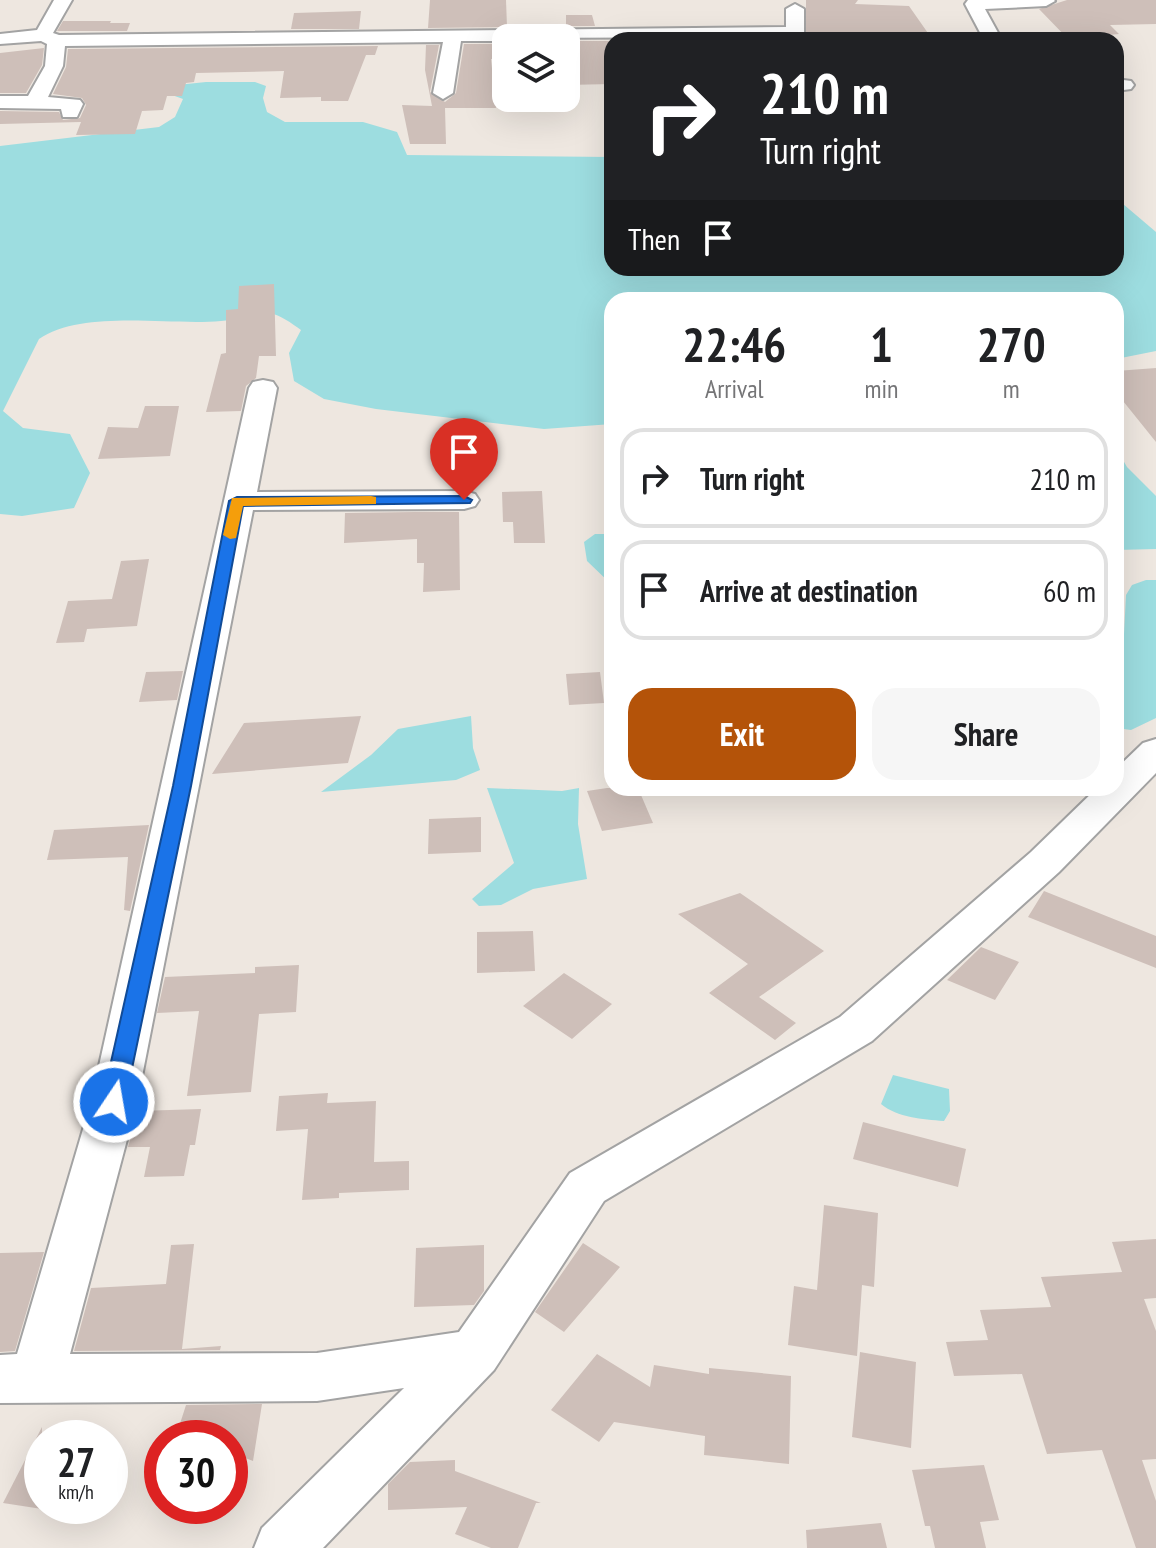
<!DOCTYPE html>
<style>
:root{--surface:#fff;--page:#f6f6f6;--text:#202124;--muted:#757577;--line:#e0e0e0;--accent:#b45309}
body{margin:0;font-family:"PT Sans Narrow",sans-serif;background:var(--page);color:var(--text);height:100vh;display:flex;flex-direction:column;font-size:30px;white-space:nowrap}
*{box-sizing:border-box;margin:0}
p{font-size:26px;color:var(--muted)}
.icon{flex:none;width:44px;height:44px;fill:none;stroke:currentColor;stroke-width:2;stroke-linecap:round;stroke-linejoin:round}
.map{position:relative;flex:1;overflow:hidden}
.details{position:absolute;left:604px;top:292px;width:520px;height:504px;display:flex;flex-direction:column;background:var(--surface);border-radius:24px;box-shadow:0 8px 32px #0002}
.details>*{flex:none}
.hud{position:absolute;left:604px;top:32px;width:520px;height:244px;border-radius:24px;box-shadow:0 8px 32px #0002;background:#202124;color:#fff;overflow:hidden}
.tools{position:absolute;left:492px;top:24px;display:grid;gap:16px}
.tools a{display:grid;place-items:center;width:88px;height:88px;border-radius:16px;background:var(--surface);box-shadow:0 8px 32px #0002;font-size:40px}
.speed{position:absolute;left:24px;top:1420px;display:flex;gap:16px;font-size:40px;font-weight:700;text-align:center}
.speed>*{display:grid;place-content:center;width:104px;height:104px;border-radius:50%;background:var(--surface);box-shadow:0 8px 32px #0002;line-height:1}
.speed small{font-size:20px;font-weight:400}
.speed .limit{border:12px solid #d22;background:#fff;color:#111}
.pin{position:absolute;display:grid;place-items:center;width:68px;height:68px;color:#fff;margin:-82px -34px;border-radius:50% 50% 50% 0;rotate:-45deg;box-shadow:0 0 8px #0007}
.pin .icon{rotate:45deg}
.me{position:absolute;width:88px;margin:-44px;rotate:12deg;stroke-linejoin:round;filter:drop-shadow(0 0 6px #0008)}
.turn{display:flex;align-items:center;gap:28px;height:168px;padding:0 24px;font-size:36px}
.turn .icon{width:104px;height:104px;stroke-width:2.5}
.turn b{display:block;font-size:56px;line-height:68px}
.then{display:flex;align-items:center;height:76px;padding:0 24px;background:#0003;gap:16px;font-size:30px}
.eta{display:flex;justify-content:space-evenly;align-items:center;height:136px;text-align:center}
.eta b{font-size:48px;font-weight:600;line-height:56px}
.button{display:flex;gap:16px;margin-top:auto;padding:16px 24px}
.button a{flex:1;height:92px;border-radius:24px;background:var(--accent);color:#fff;font-size:32px;font-weight:600;line-height:92px;text-align:center}
.button a+a{background:var(--page);color:var(--text)}
ul{padding:0;list-style:none}
li{display:flex;align-items:center;gap:24px;height:100px;margin:0 16px 12px;padding:0 8px;border:4px solid var(--line);border-radius:24px}
li div{flex:1}
li b{display:block;font-size:30px}
li em{font-style:normal}
.map>svg:first-child{display:block}
</style>
<div class="map">
<svg width="1156" height="1548" viewBox="0 0 1156 1548">
<rect width="100%" height="100%" fill="#eee7e0"/>
<path fill="#9ddde0" d="M206 82H255L266 86 263 98 267 112 285 122H363L397 132 407 155 612 157V268H1116V198L1156 232V351L1116 359V300H612V424L544 429 376 409 324 399 294 381 289 353 301 330C291 323 281 315 269 313 250 309 239 320 221 321 169 326 84 309 39 339L3 411 23 428 70 434 90 473 74 508 22 516 0 514V146L159 127 175 117 183 99 161 91 177 85Z
M1116 448 1127 467 1156 496V549L1116 550Z
M595 534H612V585L587 561 584 542Z
M1146 580H1156V718L1131 730 1116 728V643L1124 634 1126 595 1132 585Z
M471 716 473 748 480 770 456 780 321 792 371 755 398 729Z
M487 788 562 791 579 788 578 824 587 879 533 889 501 905 479 906 472 899 514 863Z
M893 1075 949 1089 950 1111 944 1121C922 1119 898 1118 881 1104Z"/>
<path fill="#cebfb9" d="M430 0H506L507 27 428 28Z
M806 0H858L855 4 909 6 930 36 890 37 891 40H806Z
M1067 0H1156V24L1110 25 1119 34 1109 35 1115 40H1069L1039 9Z
M361 11 359 29H291L294 13Z
M566 15H592L595 26H566Z
M63 21H111L110 23H130L127 31H57Z
M566 41H612V84L566 85Z
M464 44H496L499 59H491L496 108H445L446 144H410L402 105 432 106 425 70 426 45H439L430 92 445 102 456 93Z
M378 46 375 55H366L348 101H321V97L280 98 284 71 196 73 194 82 186 83 182 96H167L163 110 142 111 135 134 76 135 81 122 0 124V111L59 112 63 120 80 118 86 105 82 98 53 94 66 67 68 49Z
M44 48 42 65 26 93H0V53Z
M274 284 276 356H259L256 378 246 386 241 411 206 412 221 354 226 353V310L238 309 239 286Z
M1156 368V442L1123 401 1116 402V371Z
M145 406H179L170 456 98 459 108 427 138 428Z
M542 491 545 543H514L513 522H503L502 492Z
M414 512H459L460 590 423 592 424 563H417V539L344 543 345 513Z
M149 559 137 626 87 629 84 642 56 643 68 601 112 599 121 561Z
M183 671 177 700 139 702 146 672Z
M600 672 604 703 569 705 566 674Z
M361 716 348 763 212 774 244 723Z
M607 788H638L653 823 602 831 587 791Z
M481 817V852L428 854 429 819Z
M149 825 130 911 124 910 128 857 47 860 54 830Z
M1044 891 1156 936V968L1028 917Z
M740 893 824 951 759 997 796 1023 775 1040 709 993 748 964 678 914Z
M533 931 535 971 477 973V932Z
M981 947 1019 962 995 1000 947 980Z
M299 965 296 1012 259 1014 251 1092 187 1096 199 1011 157 1013 165 977 255 973V967Z
M564 973 612 1004 572 1039 523 1006Z
M328 1093 327 1103 376 1101 374 1162 409 1161V1190L339 1193V1198L302 1200 308 1129 276 1131 279 1096Z
M201 1109 195 1145H190L184 1176 144 1177 150 1147H128L138 1111Z
M863 1122 966 1149 958 1187 853 1159Z
M824 1205 878 1213 874 1287 862 1285 857 1356 788 1345 794 1286 817 1290Z
M1156 1239V1298L1144 1299 1156 1331V1459L1142 1460 1156 1501V1548H1136L1102 1450 1047 1454 1022 1374 954 1376 946 1342 988 1340 980 1310 1051 1307 1041 1277 1122 1272 1112 1242Z
M583 1243 620 1267 564 1332 535 1312Z
M194 1244 182 1349 221 1346 220 1350H232L74 1351 91 1288 166 1284 171 1245Z
M484 1245V1291L474 1305 414 1307 416 1248Z
M44 1252 15 1351 0 1352V1253Z
M860 1352 916 1362 911 1448 852 1437Z
M597 1354 650 1387 654 1365 709 1374V1368L791 1376 789 1464 704 1455 705 1436 614 1422 599 1442 551 1410Z
M262 1404 253 1461 230 1452V1438H191L177 1433 186 1405Z
M42 1427V1509L3 1503Z
M455 1460V1471L541 1503H536L518 1548H491L455 1534 467 1507 388 1510V1484L410 1462Z
M984 1465 999 1520 980 1522 986 1548H935L930 1526H925L912 1470Z
M881 1523 887 1548H807L806 1530Z"/>
<g fill="none" stroke-linecap="round" stroke-linejoin="round">
<defs>
<path id="minor" d="M54 0H72L53 33 59 35 786 27V9L795 4 804 9V32L795 37 506 38V41H461L453 93 443 99 433 93 443 42 65 46 63 66 48 97 80 100 83 104 77 117H63L61 109 0 108V96H28L45 66 47 44 41 41 0 44V34L37 30Z
M968 0H1054L1055 1 1046 6 985 9 1002 40H984L965 4Z
M1116 79 1131 81 1134 85 1131 89 1116 91Z
M263 380 273 382 277 388 257 492 464 491 475 494 479 500 475 506 464 509 253 510 137 1102 70 1354 317 1353 459 1332 570 1173 840 1017 1031 852 1097 788H1116V769L1143 743 1156 739V773L1059 872 872 1041 604 1201 494 1370 323 1548H254L262 1528 404 1388 317 1401 0 1403V1355L17 1354 91 1102 249 388 253 382Z"/>
</defs>
<use href="#minor" stroke="#a3a3a3" stroke-width="4"/>
<use href="#minor" fill="#fff" fill-rule="evenodd"/>
</g>
<path fill="#1a73e8" stroke="#114b97" stroke-width="2" d="M464 496 472 500 470 503 243 506 191 786 125 1102 122 1108 114 1110 106 1108 102 1102 173 786 229 501 237 497Z"/>
<path fill="#f59e0b" d="M371 496 376 497V504L243 506 236 538 230 539 223 535 232 498Z"/>
</svg>
<div class="tools">
<a><svg class="icon" aria-label="layers" viewBox="0 0 24 24"><path d="M12 4l9 5-9 5-9-5zM3 14l9 5 9-5"/></svg></a>
</div>
<div class="speed"><div>27<small>km/h</small></div><div class="limit">30</div></div>
<div class="pin" style="left:464px;top:500px;background:#d93025"><svg class="icon" aria-label="arrive" viewBox="0 0 24 24"><path d="M6 21V4h12l-3 4 3 4H6"/></svg></div>
<svg class="me" style="left:114px;top:1102px" viewBox="-20 -20 40 40"><circle r="17" fill="#1a73e8" stroke="#fff" stroke-width="3"/><path d="M0-11L8 9 0 5-8 9z" fill="#fff"/></svg>
<div class="hud">
<div class="turn"><svg class="icon" aria-label="right" viewBox="0 0 24 24"><path d="M7 20v-9h11M14 6l5 5-5 5"/></svg><div><b>210 m</b>Turn right</div></div>
<div class="then">Then<svg class="icon" aria-label="arrive" viewBox="0 0 24 24"><path d="M6 21V4h12l-3 4 3 4H6"/></svg></div>
</div>
<section class="details">
<div class="eta">
<div><b>22:46</b><p>Arrival</p></div>
<div><b>1</b><p>min</p></div>
<div><b>270</b><p>m</p></div>
</div>
<ul>
<li><svg class="icon" aria-label="right" viewBox="0 0 24 24"><path d="M7 20v-9h11M14 6l5 5-5 5"/></svg><div><b>Turn right</b></div><em>210 m</em></li>
<li><svg class="icon" aria-label="arrive" viewBox="0 0 24 24"><path d="M6 21V4h12l-3 4 3 4H6"/></svg><div><b>Arrive at destination</b></div><em>60 m</em></li>
</ul>
<div class="button"><a>Exit</a><a>Share</a></div>
</section>
</div>
